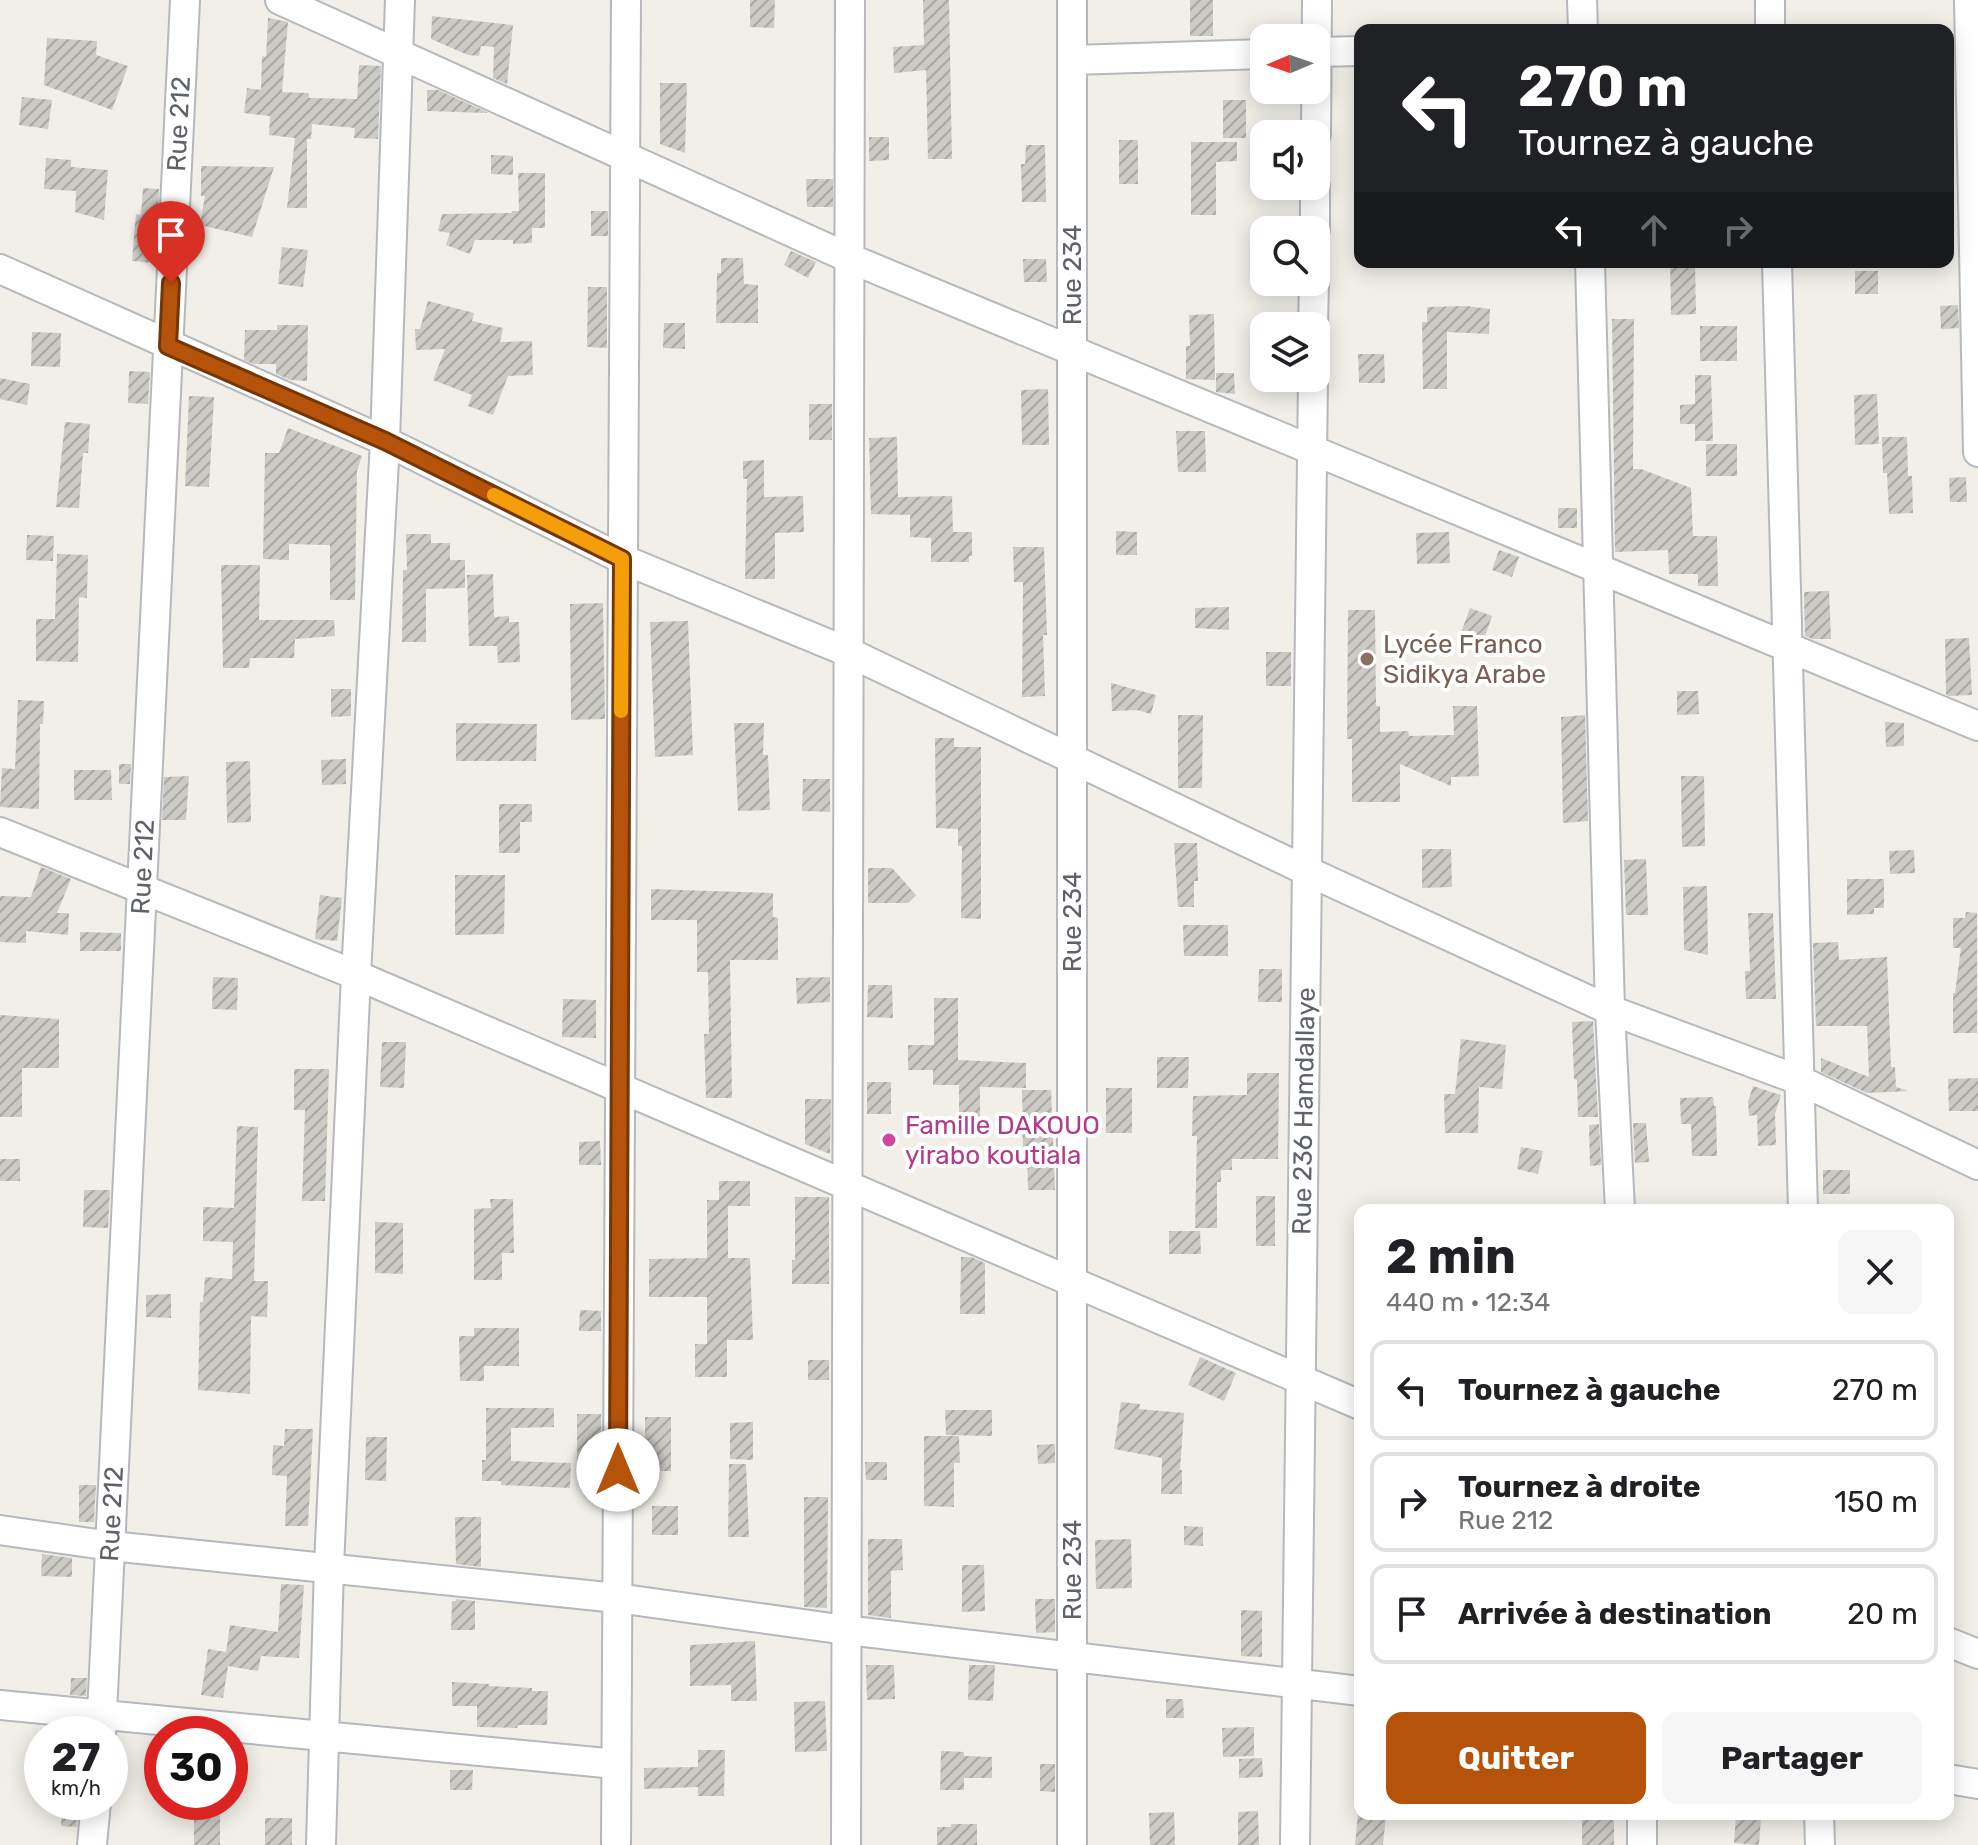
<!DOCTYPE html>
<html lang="fr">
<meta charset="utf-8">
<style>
:root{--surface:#fff;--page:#f6f6f6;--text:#202124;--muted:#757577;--line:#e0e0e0;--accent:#b45309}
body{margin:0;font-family:Rubik,sans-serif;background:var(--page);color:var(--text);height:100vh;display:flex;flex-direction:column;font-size:30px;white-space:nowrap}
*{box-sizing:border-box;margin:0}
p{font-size:26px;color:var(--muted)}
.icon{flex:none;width:44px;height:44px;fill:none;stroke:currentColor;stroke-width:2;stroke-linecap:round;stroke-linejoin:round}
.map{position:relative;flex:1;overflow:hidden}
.panel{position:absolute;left:1354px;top:1204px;width:600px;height:616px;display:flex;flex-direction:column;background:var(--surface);border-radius:16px;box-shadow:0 4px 20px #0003}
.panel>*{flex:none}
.hud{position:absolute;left:1354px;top:24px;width:600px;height:244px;border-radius:16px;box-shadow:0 4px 20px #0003;background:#202124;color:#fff;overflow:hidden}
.needle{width:52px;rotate:268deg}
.fabs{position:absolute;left:1250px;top:24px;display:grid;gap:16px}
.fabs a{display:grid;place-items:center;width:80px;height:80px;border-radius:16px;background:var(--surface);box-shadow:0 4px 20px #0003;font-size:40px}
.speed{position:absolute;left:24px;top:1716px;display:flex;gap:16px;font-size:40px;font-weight:700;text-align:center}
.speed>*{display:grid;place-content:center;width:104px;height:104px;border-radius:50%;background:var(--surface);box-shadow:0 4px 20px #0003;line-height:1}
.speed small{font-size:20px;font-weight:400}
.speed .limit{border:12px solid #d22;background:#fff;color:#111}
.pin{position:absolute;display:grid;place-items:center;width:68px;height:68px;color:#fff;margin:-82px -34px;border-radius:50% 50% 50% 0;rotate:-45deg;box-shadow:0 0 8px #0007}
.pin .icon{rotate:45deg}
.me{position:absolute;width:88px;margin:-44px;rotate:0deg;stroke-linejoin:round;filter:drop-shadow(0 0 6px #0008)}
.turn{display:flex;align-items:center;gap:28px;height:168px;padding:0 32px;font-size:36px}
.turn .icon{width:104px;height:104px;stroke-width:2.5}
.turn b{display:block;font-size:56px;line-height:68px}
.lanes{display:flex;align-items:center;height:76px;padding:0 32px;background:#0003;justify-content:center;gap:40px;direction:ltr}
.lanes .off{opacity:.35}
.round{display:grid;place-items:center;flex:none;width:84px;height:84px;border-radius:16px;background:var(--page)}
.headline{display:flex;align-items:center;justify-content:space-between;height:136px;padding:0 32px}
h1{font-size:48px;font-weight:700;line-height:60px}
.button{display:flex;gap:16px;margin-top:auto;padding:16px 32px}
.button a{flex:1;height:92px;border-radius:16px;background:var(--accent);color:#fff;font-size:32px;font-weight:700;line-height:92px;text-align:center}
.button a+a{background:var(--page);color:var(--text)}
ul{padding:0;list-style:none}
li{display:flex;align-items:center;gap:24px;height:100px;margin:0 16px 12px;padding:0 16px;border:4px solid var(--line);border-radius:16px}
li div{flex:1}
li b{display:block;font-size:30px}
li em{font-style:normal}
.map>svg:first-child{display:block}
</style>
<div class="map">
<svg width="1978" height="1845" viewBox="0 0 1978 1845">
<defs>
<pattern id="building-hatch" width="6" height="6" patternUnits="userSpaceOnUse" patternTransform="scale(2)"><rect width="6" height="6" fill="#cccac5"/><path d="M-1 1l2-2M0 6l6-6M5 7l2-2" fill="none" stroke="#a9a8a4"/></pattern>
</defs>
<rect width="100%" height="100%" fill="#f1efe8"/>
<path fill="url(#building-hatch)" d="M750 0H775L774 28 750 27Z
M923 0H949L952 159H928L926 70 894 73 893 47 924 45Z
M1190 0H1213V36H1190Z
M432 16 513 25 507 84 493 78 494 47 481 46 479 56 468 55 431 39Z
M268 18 288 22 282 92 309 93V98L357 99 359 65 381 66 378 139 354 138 355 128 312 124 311 139H307V208H287L295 138 269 135 270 116 244 113 247 88 261 90 262 56 266 57Z
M47 38 97 41 96 55 128 66 112 110 44 85Z
M660 83H687L685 153 660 144Z
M427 90H438L489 113 427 111Z
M22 97 52 100 48 129 19 125Z
M1223 100H1246V138H1223Z
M869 137H889V160L869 161Z
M1119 140H1138V184H1119Z
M1191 142H1237V161L1216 162V215H1191Z
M1026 145H1045L1046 202H1022L1021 164H1025Z
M491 155 513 156V175L491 174Z
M46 158 71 160V167L108 170 104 220 75 212 76 191 44 189Z
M201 166 274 167 252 237 200 225 205 196H201Z
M518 173H545V228H532V243L513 244V240H475L470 254 446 245 450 233 438 231 442 214 512 213V211H519Z
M806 179H833V207H807Z
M143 188 159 189 155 263 132 261 136 214 141 215Z
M591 211H608V236H591Z
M282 247 308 250 303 287 278 284Z
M791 251 816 262 808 278 784 265Z
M721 258H743L744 284 758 285V323H716L717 273H721Z
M1023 259H1046L1047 282H1024Z
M1670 262H1695L1696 314 1671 315Z
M1855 271H1878V294H1855Z
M588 287H607V348L587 347Z
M428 301 474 313 472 321 503 328 500 342 532 341 533 375 508 376 493 415 468 406 472 395 433 380 445 349 416 350 415 329H420Z
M1958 305 1959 328 1941 329 1940 306Z
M1466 306 1490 309 1489 334 1447 332V389H1423L1422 322H1427V307Z
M1214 314 1215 380 1186 379V346H1190L1189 315Z
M1612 319H1634L1633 469H1641L1691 488 1693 536H1717L1718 586H1698V574H1669L1668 550 1615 552Z
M664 323H685V349L663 348Z
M277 325H308L307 381 291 380 276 374V364H254L244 360 245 330H277Z
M1700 326H1737V361H1700Z
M32 332 61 333 60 367 31 366Z
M1358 354H1384L1385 383H1359Z
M129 371 150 372 148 404 128 403Z
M1216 373H1234L1235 394 1216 392Z
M1695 375H1711L1713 441H1695V424H1680V405L1695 404Z
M0 378 30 384 27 405 0 399Z
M1048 389 1049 445H1022L1021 390Z
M1877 394 1879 444 1855 445 1854 395Z
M189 396 214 397 209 487 185 486Z
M809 404H832V440H809Z
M65 422 90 424 88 453H83L79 508 56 507Z
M288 428 362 456 357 471 355 600H330V545L289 544V560L263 559 265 453H279Z
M1176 431H1205L1206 472H1178Z
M897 437 898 497 952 496 953 532H972V556H969V562H931V538L910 537V515L871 514 869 438Z
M1882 437H1907L1908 476H1912L1913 513 1889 514 1887 473H1883Z
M1706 444H1737V476H1706Z
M764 460V497L803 496 804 532 775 533V579H745L747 479H743V461Z
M1966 477 1967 502H1950L1949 478Z
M1558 508H1577V528H1558Z
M1116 531 1137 532V555H1116Z
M1449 532 1450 563 1417 564 1416 533Z
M406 534H431V543H450V560H465V588L426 589V642H402L403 570H407Z
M27 535 54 536 53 561 26 560Z
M1013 547H1044L1047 635H1043L1045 696 1022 697 1023 582H1014Z
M1499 550 1519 557 1512 577 1492 570Z
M57 554 88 555 87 598 79 597 78 662 36 661V619H55Z
M221 565H260L259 620H334L335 636 295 639 294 658H250L249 668H223Z
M493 574 494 617 509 616V622H519L520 662 498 663 497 646H469L467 575Z
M1829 591 1831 639H1813L1805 636 1804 592Z
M603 603 605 719 571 720 570 604Z
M1229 607V630L1195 628V608Z
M1470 608 1492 616 1480 651 1457 644Z
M1348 610H1375L1376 706H1380V732L1408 731 1409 736 1454 735 1453 706H1477L1479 776 1451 777V786L1400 764V802H1352V739H1347Z
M688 621 693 755 655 757 650 622Z
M1969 638 1972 695 1949 696 1946 694 1945 639Z
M1266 652H1291V686H1266Z
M1111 683 1156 695 1151 714 1137 710 1112 711Z
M331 689H351V716L331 717Z
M1677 691H1698L1699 714 1677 715Z
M18 700 44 701 43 724H40L39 809 0 807 2 768 15 769Z
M1178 715H1203L1202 788H1178Z
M1585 715 1588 821 1563 823 1561 717Z
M1885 722 1904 723V746L1886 747Z
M456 723 537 724 536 761H456Z
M734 723H764L763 755H768L770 810 738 811Z
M935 738H954V747H981V919L961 918 962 846H958V829L936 828Z
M346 759V784L322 785 321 760Z
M250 761 251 822 227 823 226 762Z
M119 764H131L130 784H119Z
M74 770H111L112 800H74Z
M189 776 186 820H162L164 777Z
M1681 776H1704L1705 846 1682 847Z
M803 779H830V812L802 811Z
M499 804H532V822H520V853H499Z
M1174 843H1197L1198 881H1194V907H1178Z
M1422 849H1451L1452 887 1422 888Z
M1914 850 1915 873 1890 874 1889 851Z
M1646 859 1648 915H1626L1624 860Z
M41 867 71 879 57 913H69L68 935 26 931V943L0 942V896L31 897Z
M868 868H892L916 895 908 903H868Z
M455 875H505L504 934 455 935Z
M1847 879H1884V908H1874V914L1847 915Z
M1707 886 1708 955 1684 950 1683 887Z
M651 889 773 893V917L778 918V960H730L732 1098H706L704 1034H709L708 972H697V920H651Z
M320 895 342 898 337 941 315 939Z
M1966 912 1977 913V1033H1953V993H1955L1961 948H1953V918H1965Z
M1748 913H1773L1776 999H1746L1745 971H1750Z
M1183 925H1228V956H1184Z
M80 932 121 933V951H80Z
M1838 942 1839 960 1887 957 1891 1067H1895L1896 1087 1908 1091 1867 1093 1821 1072V1058L1869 1077 1867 1026H1816L1813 943Z
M1259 969H1282V1002H1258Z
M213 977 238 978 237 1010 212 1009Z
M830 977V1002L797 1004 796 978Z
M868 985H892L893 1018 867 1017Z
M934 998H958V1060L1026 1063V1088L980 1087V1119H959V1085H933V1070H908V1045H934Z
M563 999 596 1000V1038L562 1037Z
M0 1015 59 1019V1068H22V1117H0Z
M1593 1021 1598 1117H1578L1577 1080 1574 1079 1572 1022Z
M1461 1039 1506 1045 1502 1089 1479 1087 1478 1133H1445L1444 1094H1455Z
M382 1042H406L404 1088 380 1087Z
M1157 1057H1189L1188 1088H1157Z
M294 1069H329L325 1201H302L305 1110H294Z
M1247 1073H1279L1278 1159H1232V1170H1221V1182H1217V1228H1195L1197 1136H1192L1193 1096 1247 1095Z
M1978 1078V1111H1949L1948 1079Z
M867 1082H891V1114H867Z
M1753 1086 1781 1095 1775 1114 1776 1145 1758 1146 1757 1115 1749 1116 1748 1102Z
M1106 1088H1132V1133H1106Z
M1022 1090H1051L1055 1190H1028L1027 1151H1023Z
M1713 1097 1714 1106H1716L1717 1156H1692L1691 1124H1681L1680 1098Z
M805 1099H831L830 1154 805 1144Z
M1633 1123H1646L1649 1162 1635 1163Z
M1599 1124 1601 1165 1590 1166 1589 1125Z
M237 1126 258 1127 254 1281H268L267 1317 251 1316 250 1394 198 1390 200 1302H203L205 1277 232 1279 233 1242 203 1241V1207L234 1208Z
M600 1141 601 1165H579V1142Z
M1521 1147 1543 1151 1538 1174 1517 1169Z
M0 1159H20V1181H0Z
M1823 1170H1850V1194H1823Z
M719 1181H750V1206H728V1258H750L753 1340H727V1377H695V1344H707V1297H649V1259L707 1258V1200H719Z
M84 1190H110L108 1228 83 1227Z
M1256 1196H1275V1246H1256Z
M795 1197H829V1284H792V1260H795Z
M490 1199H513L514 1253H502V1280H474V1209L491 1208Z
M375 1222 403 1223V1274L375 1273Z
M1169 1231H1200L1201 1254H1169Z
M961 1257H971L985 1263V1314H960Z
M171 1294V1318L146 1317V1295Z
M580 1310 601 1311V1331H579Z
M474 1328H519V1366H484V1381H460L459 1336H474Z
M1200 1357 1236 1373 1224 1401 1188 1385Z
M808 1360H829V1380H808Z
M1121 1402 1140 1404 1139 1409 1184 1413 1180 1470H1182V1494H1161L1162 1458 1114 1449Z
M486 1408H554V1427L511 1428V1461L571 1463 570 1488 501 1485V1481H482V1460H486Z
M945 1410H992V1436L946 1435Z
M577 1414H601V1475H577Z
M645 1417H671V1471H645Z
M753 1422V1460L730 1459V1423Z
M285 1429H313L308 1526H285L287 1476 272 1475 273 1445 284 1446Z
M924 1436H959L960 1463H954V1507L924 1506Z
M366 1437H387L386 1481 365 1480Z
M1055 1444V1463L1038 1464 1037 1445Z
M865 1462H887V1480H866Z
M729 1464H746L749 1537H728Z
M79 1485H96L94 1522H79Z
M804 1497H828L827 1608 804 1607Z
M652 1506H678V1535H652Z
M455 1517H481V1567L456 1564Z
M1184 1526 1203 1527V1546L1184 1545Z
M868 1539H902L903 1570 891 1571V1618L868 1615Z
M1131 1539 1132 1588 1096 1589 1095 1540Z
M42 1554 72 1558V1577L41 1576Z
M962 1565H984L985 1611 962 1612Z
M281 1584 304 1585 299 1658 261 1656 258 1671 228 1666 223 1698 201 1695 208 1649 226 1652 230 1625 278 1632Z
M456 1599 475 1601V1630H451L452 1601H456Z
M1035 1599H1055V1632L1036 1633Z
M1241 1610 1262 1611V1657L1241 1656Z
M755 1641 757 1701H731V1685L690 1686V1645Z
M866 1665H894L895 1699 867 1700Z
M969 1665H995L993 1701 968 1700Z
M71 1678H87L86 1696 70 1695Z
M452 1682 489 1684V1686L532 1688V1691H548L547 1725H518L517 1728 477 1727V1706H452Z
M1166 1699H1183L1184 1718H1166Z
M825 1701 827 1751 795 1752 794 1702Z
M1254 1727V1756L1223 1757 1222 1728Z
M698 1750H725L724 1796H698V1787L644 1789V1768L698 1767Z
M941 1751 964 1752V1756L992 1757V1778H964V1790H940Z
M1262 1758 1263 1777 1239 1778V1759Z
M1040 1764H1055V1792L1040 1791Z
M450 1770H473L472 1790H450Z
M202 1802H220V1845H194V1812H202Z
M62 1803 79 1804 77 1827 61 1826Z
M1258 1811 1259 1845H1238V1812Z
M1174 1812 1175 1845H1150L1149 1813Z
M1358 1814H1386L1383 1845H1355Z
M1582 1814H1614V1845H1582Z
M1736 1815 1761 1817 1759 1845 1734 1843Z
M265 1818H292V1845H265Z
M951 1824H977V1845H937V1827H951Z"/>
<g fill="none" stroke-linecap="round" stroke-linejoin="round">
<defs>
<path id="minor" d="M280 0 849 258 1978 726
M1072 0V1845
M1582 0 1583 30
M1770 0V30
M1969 0 1978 452
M1316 52 1360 51
M1072 60 1264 54
M1316 134 1317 0
M1315 230V186
M1590 262 1610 1010 1620 1210
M1777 262 1803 1210
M0 269 385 441 622 559 848 652 1307 871 1610 1010 1799 1080 1978 1165
M1313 326 1314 282
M0 832 356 975 1360 1405
M0 1530 111 1546 617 1598 846 1630 1360 1691
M1948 1642 1978 1654
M0 1705 616 1764
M101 1734 185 0
M1948 1779 1978 1784
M1819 1814 1820 1845
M92 1845 96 1802
M321 1845 329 1566 356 975 385 441 400 0
M616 1845 626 0
M846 1845 850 0
M1295 1845 1313 378
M1642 1845V1814"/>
</defs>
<use href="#minor" stroke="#b5b8bc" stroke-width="32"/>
<use href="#minor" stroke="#fff" stroke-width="28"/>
</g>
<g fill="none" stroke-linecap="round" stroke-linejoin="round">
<defs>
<path id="route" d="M171 283 168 346 385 441 622 559 618 1470"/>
</defs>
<use href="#route" stroke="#753606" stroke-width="20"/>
<use href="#route" stroke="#b45309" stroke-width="14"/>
<path stroke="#f59e0b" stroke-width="14" d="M494 495 622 559 621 711"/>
</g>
<circle fill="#8d6e63" stroke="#fff" stroke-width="3" cx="1367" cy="659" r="8"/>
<circle fill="#d1479c" stroke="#fff" stroke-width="3" cx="889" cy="1140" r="8"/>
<g text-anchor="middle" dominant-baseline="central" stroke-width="8" stroke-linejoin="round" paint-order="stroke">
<g font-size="26" fill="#5f6368" stroke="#fff">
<text transform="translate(179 124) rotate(-87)">Rue 212</text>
<text transform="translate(1072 275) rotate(-90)">Rue 234</text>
<text transform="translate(143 867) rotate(-87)">Rue 212</text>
<text transform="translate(1072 922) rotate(-90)">Rue 234</text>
<text transform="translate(1304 1111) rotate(-89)">Rue 236 Hamdallaye</text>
<text transform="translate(112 1514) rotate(-87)">Rue 212</text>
<text transform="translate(1072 1570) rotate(-90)">Rue 234</text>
</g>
<g font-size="26" fill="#785e54" stroke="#fff" text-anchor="start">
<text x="1383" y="644">Lycée Franco<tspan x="1383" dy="30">Sidikya Arabe</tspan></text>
</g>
<g font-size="26" fill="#b23c85" stroke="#fff" text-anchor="start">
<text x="905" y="1125">Famille DAKOUO<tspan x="905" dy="30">yirabo koutiala</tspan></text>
</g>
</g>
</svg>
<div class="fabs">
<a><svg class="needle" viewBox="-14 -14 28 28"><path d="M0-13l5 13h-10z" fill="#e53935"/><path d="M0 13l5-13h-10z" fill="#757577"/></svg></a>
<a><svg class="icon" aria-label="sound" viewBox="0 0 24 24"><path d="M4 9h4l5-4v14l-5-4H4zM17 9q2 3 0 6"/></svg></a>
<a><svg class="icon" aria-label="search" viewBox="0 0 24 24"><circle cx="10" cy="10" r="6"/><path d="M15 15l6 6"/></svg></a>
<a><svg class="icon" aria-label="layers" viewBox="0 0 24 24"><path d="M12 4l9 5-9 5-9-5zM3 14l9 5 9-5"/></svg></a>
</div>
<div class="speed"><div>27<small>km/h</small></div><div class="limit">30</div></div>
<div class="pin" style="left:171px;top:283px;background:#d93025"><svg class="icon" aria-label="arrive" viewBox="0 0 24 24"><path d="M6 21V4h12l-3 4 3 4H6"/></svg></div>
<svg class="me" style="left:618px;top:1470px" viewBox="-20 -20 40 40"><circle r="19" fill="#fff"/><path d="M0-13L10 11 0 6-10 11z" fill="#b45309"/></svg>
<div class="hud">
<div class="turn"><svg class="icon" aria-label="left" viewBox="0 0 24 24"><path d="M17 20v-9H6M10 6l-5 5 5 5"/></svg><div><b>270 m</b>Tournez à gauche</div></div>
<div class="lanes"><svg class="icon" aria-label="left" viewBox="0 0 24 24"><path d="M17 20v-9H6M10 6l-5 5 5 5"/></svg><svg class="icon off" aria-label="ahead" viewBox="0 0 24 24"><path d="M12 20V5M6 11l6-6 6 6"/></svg><svg class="icon off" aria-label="right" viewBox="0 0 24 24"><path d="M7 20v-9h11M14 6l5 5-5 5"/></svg></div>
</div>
<section class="panel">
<div class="headline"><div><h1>2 min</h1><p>440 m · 12:34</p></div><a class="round"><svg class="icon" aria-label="close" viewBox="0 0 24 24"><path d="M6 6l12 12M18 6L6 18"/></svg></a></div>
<ul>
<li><svg class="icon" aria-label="left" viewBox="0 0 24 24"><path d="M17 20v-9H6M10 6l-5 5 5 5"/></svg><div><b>Tournez à gauche</b></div><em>270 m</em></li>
<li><svg class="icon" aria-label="right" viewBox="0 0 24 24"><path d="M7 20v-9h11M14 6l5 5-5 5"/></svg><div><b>Tournez à droite</b><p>Rue 212</p></div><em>150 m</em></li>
<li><svg class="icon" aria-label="arrive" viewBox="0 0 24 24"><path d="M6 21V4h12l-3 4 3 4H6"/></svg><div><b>Arrivée à destination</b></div><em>20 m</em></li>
</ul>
<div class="button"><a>Quitter</a><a>Partager</a></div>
</section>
</div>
